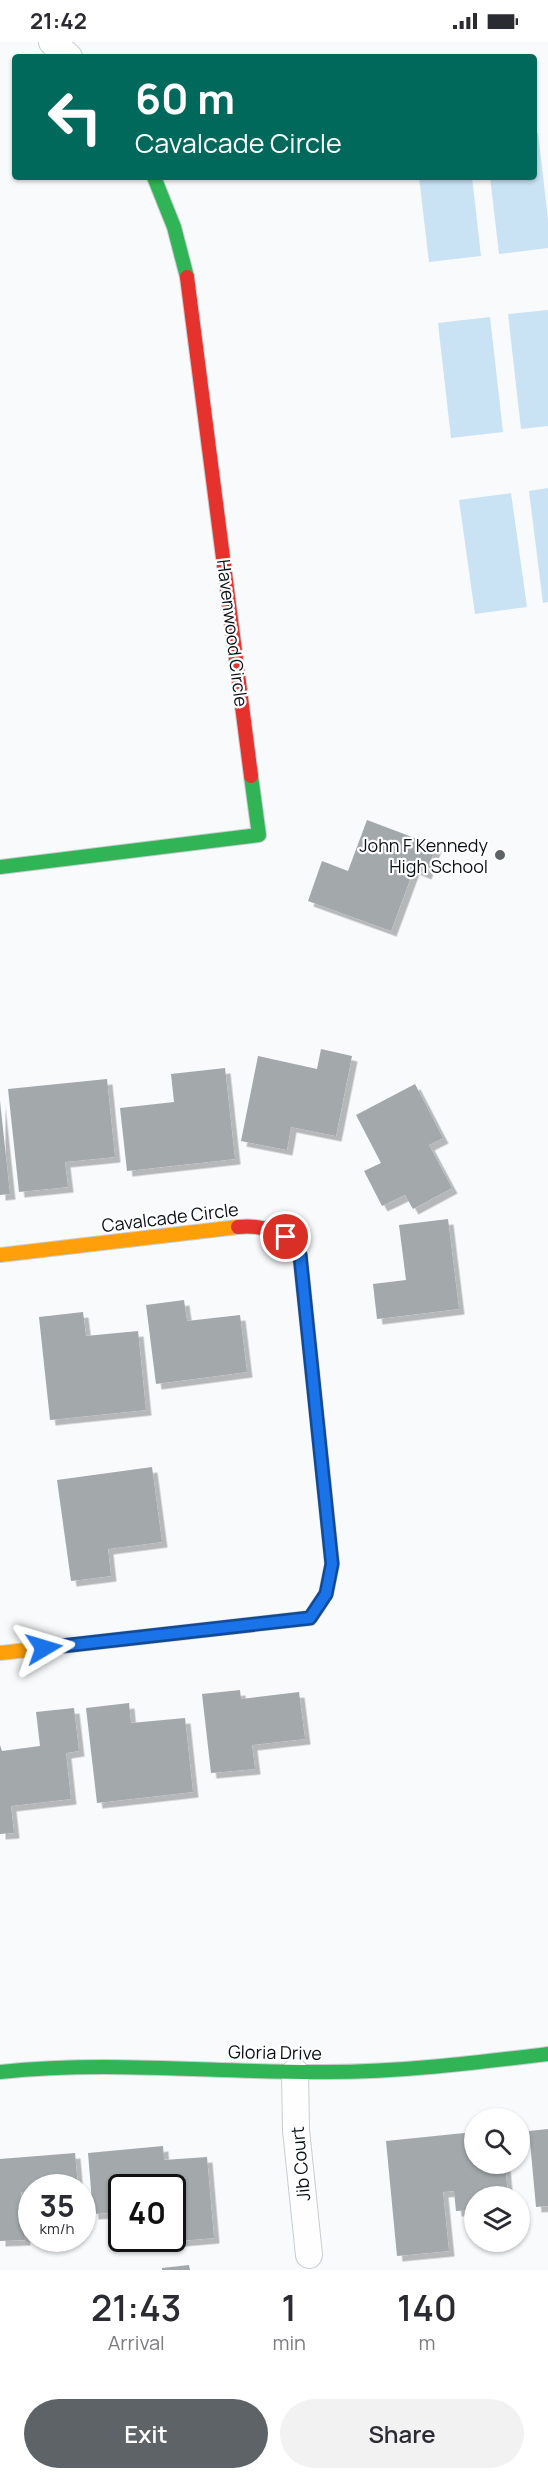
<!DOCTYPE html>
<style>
:root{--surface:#fff;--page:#f2f2f3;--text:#2b2b33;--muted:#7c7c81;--accent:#5e6367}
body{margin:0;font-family:Manrope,sans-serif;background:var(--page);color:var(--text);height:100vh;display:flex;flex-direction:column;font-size:22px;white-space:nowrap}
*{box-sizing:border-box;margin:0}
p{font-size:20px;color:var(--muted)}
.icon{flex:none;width:33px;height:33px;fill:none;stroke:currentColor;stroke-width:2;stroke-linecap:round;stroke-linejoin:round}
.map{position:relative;height:2228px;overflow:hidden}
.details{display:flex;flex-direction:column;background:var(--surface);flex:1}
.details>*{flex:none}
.top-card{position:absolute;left:12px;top:12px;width:525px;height:126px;border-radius:6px;box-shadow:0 2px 4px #0004;background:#00695c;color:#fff;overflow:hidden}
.tools{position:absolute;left:464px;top:2066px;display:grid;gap:12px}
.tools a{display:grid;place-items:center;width:66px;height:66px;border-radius:50%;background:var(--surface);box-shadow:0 2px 4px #0004;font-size:30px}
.speed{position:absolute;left:18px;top:2132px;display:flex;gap:12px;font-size:30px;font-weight:700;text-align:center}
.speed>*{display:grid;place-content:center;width:78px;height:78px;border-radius:50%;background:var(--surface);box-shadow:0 2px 4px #0004;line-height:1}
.speed small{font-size:15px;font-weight:400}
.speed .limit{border:3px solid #111;border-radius:9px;background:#fff;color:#111}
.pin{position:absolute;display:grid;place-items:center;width:51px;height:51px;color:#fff;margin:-26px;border:3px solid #fff;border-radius:50%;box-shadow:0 2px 6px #0007}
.me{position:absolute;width:66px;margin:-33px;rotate:83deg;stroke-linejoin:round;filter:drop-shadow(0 0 4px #0008)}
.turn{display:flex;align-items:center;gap:21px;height:126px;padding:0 24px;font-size:27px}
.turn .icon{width:78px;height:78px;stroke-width:2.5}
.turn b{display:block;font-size:42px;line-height:51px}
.eta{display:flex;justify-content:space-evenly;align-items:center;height:102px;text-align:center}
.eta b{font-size:36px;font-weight:600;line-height:42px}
.button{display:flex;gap:12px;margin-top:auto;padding:12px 24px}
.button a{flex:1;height:69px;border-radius:36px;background:var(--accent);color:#fff;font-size:24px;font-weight:600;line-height:69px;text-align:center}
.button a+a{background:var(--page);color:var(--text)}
.status{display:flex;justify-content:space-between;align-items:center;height:42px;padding:0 30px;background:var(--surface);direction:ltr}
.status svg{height:16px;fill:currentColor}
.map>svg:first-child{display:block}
</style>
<div class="status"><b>21:42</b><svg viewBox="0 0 49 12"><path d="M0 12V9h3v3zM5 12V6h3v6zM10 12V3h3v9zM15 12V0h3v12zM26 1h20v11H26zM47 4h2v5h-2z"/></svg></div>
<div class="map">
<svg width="548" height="2228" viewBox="0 0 548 2228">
<defs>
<filter id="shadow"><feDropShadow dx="5.5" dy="5.5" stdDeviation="0" flood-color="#0004"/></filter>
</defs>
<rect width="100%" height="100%" fill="#f8fafc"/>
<path fill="#c9e2f4" d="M534 91H538L548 177V206L499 212 490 135H534Z
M419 135H472L481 214 429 220Z
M548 268V384L521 387 508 272Z
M490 275 503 390 451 396 438 281Z
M548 446V560L543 561 529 449Z
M511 451 527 565 475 572 459 458Z"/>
<path fill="#a3a8ab" filter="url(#shadow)" d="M367 778 436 804 426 832 414 827 391 889 308 859 322 819 348 829Z
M321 1007 352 1014 336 1094 291 1085 287 1108 241 1099 258 1014 317 1027Z
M225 1026 235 1117 127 1129 120 1066 174 1060 171 1032Z
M107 1037 115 1115 65 1120 68 1145 19 1150 8 1047Z
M415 1042 443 1096 429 1103 452 1146 413 1167 405 1153 382 1164 364 1129 381 1121 356 1073Z
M0 1059 10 1152 0 1153Z
M448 1177 459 1267 377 1277 373 1242 406 1238 399 1183Z
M184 1258 187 1279 240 1273 247 1330 156 1342 146 1263Z
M83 1270 86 1294 138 1289 146 1368 50 1378 39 1275Z
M152 1425 162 1500 108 1507 111 1534 71 1539 57 1438Z
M240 1648 241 1657 299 1650 305 1697 252 1703 255 1727 211 1731 202 1652Z
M129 1661 131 1681 185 1676 193 1750 97 1761 86 1666Z
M74 1666 79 1709 66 1711 71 1757 11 1764 14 1791 0 1792V1703L2 1709 40 1704 36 1670Z
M548 2087V2164L536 2165 529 2089Z
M474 2090V2121H505L508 2154H474V2168L456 2169 454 2149 443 2150 449 2209 397 2214 386 2099Z
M163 2104 164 2118 207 2115 214 2196 156 2201 155 2196H172V2145H122V2170L93 2172 88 2111Z
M75 2111 78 2145H32V2150H21L25 2198 0 2199V2117Z
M189 2223 190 2228H162V2226Z"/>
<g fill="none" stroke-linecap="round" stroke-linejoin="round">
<defs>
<path id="street" d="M52 0 69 15
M295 2030 296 2088 309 2213"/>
<path id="fast" d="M154 135 174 185 187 235
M0 825 259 793 251 734
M0 2030C109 2018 217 2031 326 2030 401 2030 474 2021 548 2012"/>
<path id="slow" d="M0 1213 238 1185
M0 1611 310 1576 326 1552 332 1522 322 1424"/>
<path id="jam" d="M187 235 251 734
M238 1185C266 1182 284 1192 300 1213L322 1424"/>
</defs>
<use href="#street" stroke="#c9cdd1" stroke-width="28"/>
<use href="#fast" stroke="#c9cdd1" stroke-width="16"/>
<use href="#slow" stroke="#c9cdd1" stroke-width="16"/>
<use href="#jam" stroke="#c9cdd1" stroke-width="16"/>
<use href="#street" stroke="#fefeff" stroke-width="26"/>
<use href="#fast" stroke="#30b455" stroke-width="14"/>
<use href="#slow" stroke="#ff9f0a" stroke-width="14"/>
<use href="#jam" stroke="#e5322d" stroke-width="14"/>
</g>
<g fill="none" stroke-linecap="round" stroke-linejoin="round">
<defs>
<path id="route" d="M44 1606 310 1576 326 1552 332 1522 300 1213 286 1195"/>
</defs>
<use href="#route" stroke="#114b97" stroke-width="15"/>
<use href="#route" stroke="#1a73e8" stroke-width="10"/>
</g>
<circle fill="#5e6367" stroke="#fff" stroke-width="2" cx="500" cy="813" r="6"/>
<g text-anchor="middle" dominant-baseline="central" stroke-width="4.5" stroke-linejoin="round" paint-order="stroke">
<g font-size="18" fill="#0b1217" stroke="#fff">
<text transform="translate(233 591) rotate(83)">Havenwood Circle</text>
<text transform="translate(170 1175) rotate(-7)">Cavalcade Circle</text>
<text transform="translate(275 2010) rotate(1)">Gloria Drive</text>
<text transform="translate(300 2122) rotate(-95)">Jib Court</text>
</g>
<g font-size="18" fill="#0b1217" stroke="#fff" text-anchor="end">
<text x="488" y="803">John F Kennedy<tspan x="488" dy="21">High School</tspan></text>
</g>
</g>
</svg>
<div class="tools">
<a><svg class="icon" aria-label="search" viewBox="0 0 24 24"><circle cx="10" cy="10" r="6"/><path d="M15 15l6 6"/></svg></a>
<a><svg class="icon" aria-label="layers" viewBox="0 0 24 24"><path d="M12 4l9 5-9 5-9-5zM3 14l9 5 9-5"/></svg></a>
</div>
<div class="speed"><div>35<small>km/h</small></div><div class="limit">40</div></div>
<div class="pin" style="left:286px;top:1195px;background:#d93025"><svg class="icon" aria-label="arrive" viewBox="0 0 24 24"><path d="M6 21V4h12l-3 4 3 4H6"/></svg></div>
<svg class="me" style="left:44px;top:1606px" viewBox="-20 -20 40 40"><path d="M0-17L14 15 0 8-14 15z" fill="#1a73e8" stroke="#fff" stroke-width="4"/></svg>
<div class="top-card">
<div class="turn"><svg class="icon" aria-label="left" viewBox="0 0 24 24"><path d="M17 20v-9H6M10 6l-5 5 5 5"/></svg><div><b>60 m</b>Cavalcade Circle</div></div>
</div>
</div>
<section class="details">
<div class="eta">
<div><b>21:43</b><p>Arrival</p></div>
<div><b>1</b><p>min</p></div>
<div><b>140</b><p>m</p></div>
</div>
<div class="button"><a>Exit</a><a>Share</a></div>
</section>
